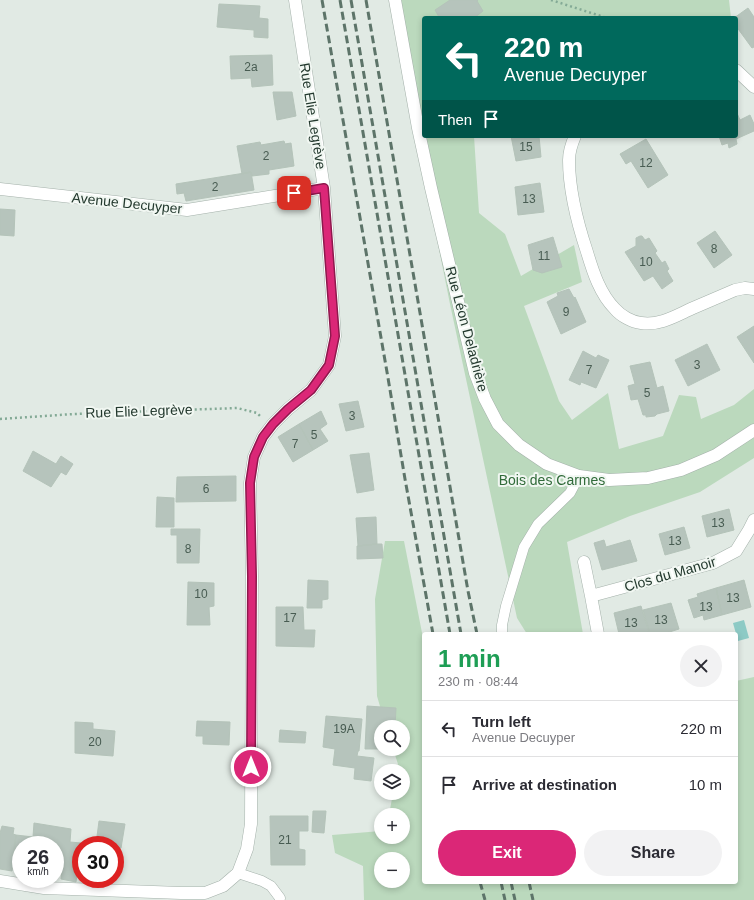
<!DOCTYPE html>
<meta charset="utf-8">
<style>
:root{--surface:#fff;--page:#f2f2f3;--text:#2b2b33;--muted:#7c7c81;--line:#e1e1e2;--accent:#db2777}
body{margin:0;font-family:Arial,sans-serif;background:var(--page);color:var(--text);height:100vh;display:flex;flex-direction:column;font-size:15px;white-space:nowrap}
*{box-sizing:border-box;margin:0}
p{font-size:13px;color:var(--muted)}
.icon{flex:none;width:22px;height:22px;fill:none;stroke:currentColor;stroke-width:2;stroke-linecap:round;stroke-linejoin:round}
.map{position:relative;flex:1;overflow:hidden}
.panel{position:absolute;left:422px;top:632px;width:316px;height:252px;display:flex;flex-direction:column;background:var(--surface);border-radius:4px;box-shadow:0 2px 6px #0003}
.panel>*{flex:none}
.guide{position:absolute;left:422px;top:16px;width:316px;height:122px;border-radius:4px;box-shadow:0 2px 6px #0003;background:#00695c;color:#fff;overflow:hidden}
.controls{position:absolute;left:374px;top:720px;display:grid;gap:8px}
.controls a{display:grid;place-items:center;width:36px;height:36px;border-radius:50%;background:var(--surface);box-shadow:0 2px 6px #0003;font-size:20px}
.speed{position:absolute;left:12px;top:836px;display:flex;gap:8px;font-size:20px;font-weight:700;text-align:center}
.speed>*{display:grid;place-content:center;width:52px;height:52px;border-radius:50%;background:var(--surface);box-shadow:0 2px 6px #0003;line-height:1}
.speed small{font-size:10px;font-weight:400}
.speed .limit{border:6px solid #d22;background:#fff;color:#111}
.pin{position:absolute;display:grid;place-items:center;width:34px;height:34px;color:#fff;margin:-17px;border-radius:8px;box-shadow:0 2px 6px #0006}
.me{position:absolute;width:44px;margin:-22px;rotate:0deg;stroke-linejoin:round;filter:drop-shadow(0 0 3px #0008)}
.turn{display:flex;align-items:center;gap:14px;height:84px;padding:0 16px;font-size:18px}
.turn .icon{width:52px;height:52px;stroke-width:2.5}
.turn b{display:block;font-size:28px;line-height:34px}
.then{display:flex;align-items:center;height:38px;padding:0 16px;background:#0003;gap:8px;font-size:15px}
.round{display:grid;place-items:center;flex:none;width:42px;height:42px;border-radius:21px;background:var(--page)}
.headline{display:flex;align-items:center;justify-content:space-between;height:68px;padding:0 16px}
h1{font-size:24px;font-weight:700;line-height:30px;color:#1e9e55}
.action{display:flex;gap:8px;margin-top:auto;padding:8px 16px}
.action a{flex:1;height:46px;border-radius:24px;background:var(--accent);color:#fff;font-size:16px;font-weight:700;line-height:46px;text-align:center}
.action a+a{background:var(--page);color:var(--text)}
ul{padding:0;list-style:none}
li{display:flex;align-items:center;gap:12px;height:56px;padding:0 16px;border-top:1px solid var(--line)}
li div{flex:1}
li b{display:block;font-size:15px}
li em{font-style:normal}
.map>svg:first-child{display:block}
</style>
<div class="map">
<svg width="754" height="900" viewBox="0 0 754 900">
<rect width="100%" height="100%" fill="#e1eae4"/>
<path fill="#bbd9bd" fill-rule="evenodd" d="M389 0H729L731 18H424V136H474L479 213 505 234 521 276 574 245 582 282 524 306 559 401 572 420 608 393 619 449 663 436 679 395 696 397 701 419 734 405 754 389V458L700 492 630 516 567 542 583 634H527L517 618 450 304Z
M385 541H404L424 643V882H736V681L754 677V900H364L363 866 335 853 332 835 381 831V837H403V815H389L393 793H403V771H396L398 764 393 749H403V727H386L377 696 375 599ZM381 859H403V881H381Z"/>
<path fill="#8dcac5" d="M744 620 749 638 738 641 733 623Z"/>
<path fill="#b6c4bc" stroke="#b4c3b9" d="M450 0H478L477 1 483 11 474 18H438L439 17 435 10Z
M219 4 260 6 259 18 268 19V38L254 37V30L217 27Z
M748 8 754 17V47L752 48 736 26V18H734Z
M272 55 273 85 252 87 251 78 231 79 230 56Z
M273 92H292L296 116 277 120Z
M736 111 740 120 750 115 754 124V131L736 139 737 144 729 148 728 143 722 145 719 136H736Z
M511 136H539L541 157 516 161Z
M646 139 668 175 648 188 631 161 626 164 620 154Z
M284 141 285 144 291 143 294 166 269 170V174L252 176 251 172 242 174 237 146 260 142 261 145Z
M251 172 254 190 186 201 184 193 177 194 176 184Z
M540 183 544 212 518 215 515 187Z
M0 209 15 210 14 236 0 235Z
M715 231 732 255 714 268 697 243Z
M640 236H642L645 240 649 238 657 251 655 253 662 263 665 261 669 269 667 271 673 281 662 289 653 276 644 281 625 252 636 246V238Z
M553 237 562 267 542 273 533 270 528 245Z
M569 289 574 298 575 297 586 322 561 334 547 302 558 296 557 293Z
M754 326V363L737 337Z
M707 344 720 370 688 386 675 360Z
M583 351 596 358 598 355 609 360 596 388 581 382 580 385 569 380Z
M650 362 657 388 663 386 669 411 657 414 655 416 646 417V415H643L638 399 631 400 628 386 635 384 630 366Z
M358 401 364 427 346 431 339 404Z
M321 411 327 424 320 429 328 441 313 450 299 424Z
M299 424 313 450 293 462 278 437Z
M33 451 56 464 61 456 73 464 66 475 61 472 51 487 23 471Z
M369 453 374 490 357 493 350 455Z
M236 476V501L176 502 177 477Z
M157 497 174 498V527H156Z
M729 509 734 530 707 537 702 516Z
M376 517 377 544 358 546 356 518Z
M684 527 690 548 665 555 659 534Z
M171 529H200L199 563H177V535H171Z
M604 540 606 547 630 540 637 561 602 570 594 543Z
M377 544H382L383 558 357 559V546Z
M308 580 328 581V599L322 600V608H307Z
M744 580 751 607 722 615 716 588Z
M188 582 214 583V606L209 607 210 625H187Z
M716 588 722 615 704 620 703 615 694 618 688 600 698 597 697 594Z
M671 603 679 629 663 634H650L643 610Z
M641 606 649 632 641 634H619L614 613Z
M276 607H303L304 630H315L314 647 276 646Z
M367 706 396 708 395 727H381V749H394H365Z
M326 716 362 719 359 751H358L357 756 374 758 371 781 354 779 355 768 333 765 335 749 323 747Z
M197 721 230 722 229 745 203 744V736H196Z
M75 722 93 723V729L115 731 113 756 75 753Z
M280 730 306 732 305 743 279 742Z
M313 811H326L324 833 312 832Z
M270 816H308V831H299V849L305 850V865H271Z
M99 821 125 824 121 848 115 847V845L96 844Z
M34 823 71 829 70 842 81 843 76 882 61 879 63 856 55 855V845H21V850L14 849 16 835 33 837Z
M2 826 14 828 13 834 16 835 12 871 0 869V833Z"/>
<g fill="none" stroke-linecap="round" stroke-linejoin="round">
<defs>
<path id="lane" d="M502 634V625L506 606 524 547 538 524 570 493 579 476
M238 873 262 881 271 886 280 898"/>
<path id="street" d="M395 0 418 128 431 188 475 373 485 399 498 424 519 445 547 464 579 476 609 480 648 478 681 470 716 455 754 430
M736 70 754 87
M575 136C572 143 569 152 569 160 569 192 577 222 587 252 593 272 600 294 615 309 621 316 632 322 641 323 660 326 677 315 693 308 707 302 721 296 735 290L745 288 754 289
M0 189 187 210 324 188
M584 562 591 596 598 634
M591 596 713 563 736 551 749 530 754 520
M0 881 44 888 181 893H205L223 886 238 873 247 849 251 824 252 576 250 483 254 457 263 437 273 424 288 409 311 390 329 365 335 336 324 188 295 0"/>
</defs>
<use href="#lane" stroke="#a4b1aa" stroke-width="11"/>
<use href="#street" stroke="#a4b1aa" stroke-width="13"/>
<path stroke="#84aa96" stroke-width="2.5" stroke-dasharray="2 3" stroke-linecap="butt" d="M551 0 607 18
M0 419 74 414 237 408 257 413 261 417"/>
<use href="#lane" stroke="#fff" stroke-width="10"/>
<use href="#street" stroke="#fff" stroke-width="12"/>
<path stroke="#5d7469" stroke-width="3" stroke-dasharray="8 4" stroke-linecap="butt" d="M322 0 387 372 405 479 433 634
M340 0 450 634
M351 0 461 634
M366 0 468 591 477 634
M480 882 485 900
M501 882 505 900
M511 882 515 900
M529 882 533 900"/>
</g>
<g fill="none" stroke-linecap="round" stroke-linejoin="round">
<defs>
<path id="route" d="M251 767 252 576 250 483 254 457 263 437 273 424 288 409 311 390 329 365 335 336 324 188 294 193"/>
</defs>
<use href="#route" stroke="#8e194d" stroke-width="10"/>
<use href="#route" stroke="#db2777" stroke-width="7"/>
</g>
<g text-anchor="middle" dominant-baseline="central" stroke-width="4" stroke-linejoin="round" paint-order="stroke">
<g font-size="12" fill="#485c52">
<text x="251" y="67">2a</text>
<text x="526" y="147">15</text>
<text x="266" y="156">2</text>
<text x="646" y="163">12</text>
<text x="215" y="187">2</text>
<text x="529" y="199">13</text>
<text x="714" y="249">8</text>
<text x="544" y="256">11</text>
<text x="646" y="262">10</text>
<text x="566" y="312">9</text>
<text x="697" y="365">3</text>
<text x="589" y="370">7</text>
<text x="647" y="393">5</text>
<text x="352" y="416">3</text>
<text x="314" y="435">5</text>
<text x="295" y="444">7</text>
<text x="206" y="489">6</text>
<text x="718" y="523">13</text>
<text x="675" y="541">13</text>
<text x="188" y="549">8</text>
<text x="201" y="594">10</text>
<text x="733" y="598">13</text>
<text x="706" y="607">13</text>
<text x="290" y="618">17</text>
<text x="661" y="620">13</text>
<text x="631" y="623">13</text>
<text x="344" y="729">19A</text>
<text x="95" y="742">20</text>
<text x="285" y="840">21</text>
</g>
<g font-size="14" fill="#23392e" stroke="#f1f7f2">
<text transform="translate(313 116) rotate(81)">Rue Elie Legrève</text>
<text transform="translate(127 203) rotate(6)">Avenue Decuyper</text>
<text transform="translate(467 329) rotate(75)">Rue Léon Deladrière</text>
<text transform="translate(139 411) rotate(-2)">Rue Elie Legrève</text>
<text transform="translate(670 574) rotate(-16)">Clos du Manoir</text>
</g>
<g font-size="14" fill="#316b3a" stroke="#f1f7f2">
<text x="552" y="480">Bois des Carmes</text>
</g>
</g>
</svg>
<div class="controls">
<a><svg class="icon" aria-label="search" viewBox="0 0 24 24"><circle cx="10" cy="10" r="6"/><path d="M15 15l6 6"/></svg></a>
<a><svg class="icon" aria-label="layers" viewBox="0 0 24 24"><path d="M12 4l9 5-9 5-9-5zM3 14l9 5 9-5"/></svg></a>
<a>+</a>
<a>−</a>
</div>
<div class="speed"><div>26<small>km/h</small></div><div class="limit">30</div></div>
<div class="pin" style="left:294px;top:193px;background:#d93025"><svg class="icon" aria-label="arrive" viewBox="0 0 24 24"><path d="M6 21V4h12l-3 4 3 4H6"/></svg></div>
<svg class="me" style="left:251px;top:767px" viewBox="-20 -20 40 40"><circle r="17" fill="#db2777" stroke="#fff" stroke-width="3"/><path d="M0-11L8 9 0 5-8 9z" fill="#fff"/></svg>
<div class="guide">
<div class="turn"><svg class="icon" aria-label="left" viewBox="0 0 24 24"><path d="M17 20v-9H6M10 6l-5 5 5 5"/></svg><div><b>220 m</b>Avenue Decuyper</div></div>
<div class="then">Then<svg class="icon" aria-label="arrive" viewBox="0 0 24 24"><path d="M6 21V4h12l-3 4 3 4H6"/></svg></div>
</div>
<section class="panel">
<div class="headline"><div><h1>1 min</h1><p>230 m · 08:44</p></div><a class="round"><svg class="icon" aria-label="close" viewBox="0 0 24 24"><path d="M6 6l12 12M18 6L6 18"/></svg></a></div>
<ul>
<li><svg class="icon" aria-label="left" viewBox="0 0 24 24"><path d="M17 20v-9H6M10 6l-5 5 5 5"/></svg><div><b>Turn left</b><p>Avenue Decuyper</p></div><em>220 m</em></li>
<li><svg class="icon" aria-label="arrive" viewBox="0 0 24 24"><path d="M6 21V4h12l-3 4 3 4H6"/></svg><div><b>Arrive at destination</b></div><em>10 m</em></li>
</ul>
<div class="action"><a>Exit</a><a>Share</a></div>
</section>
</div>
